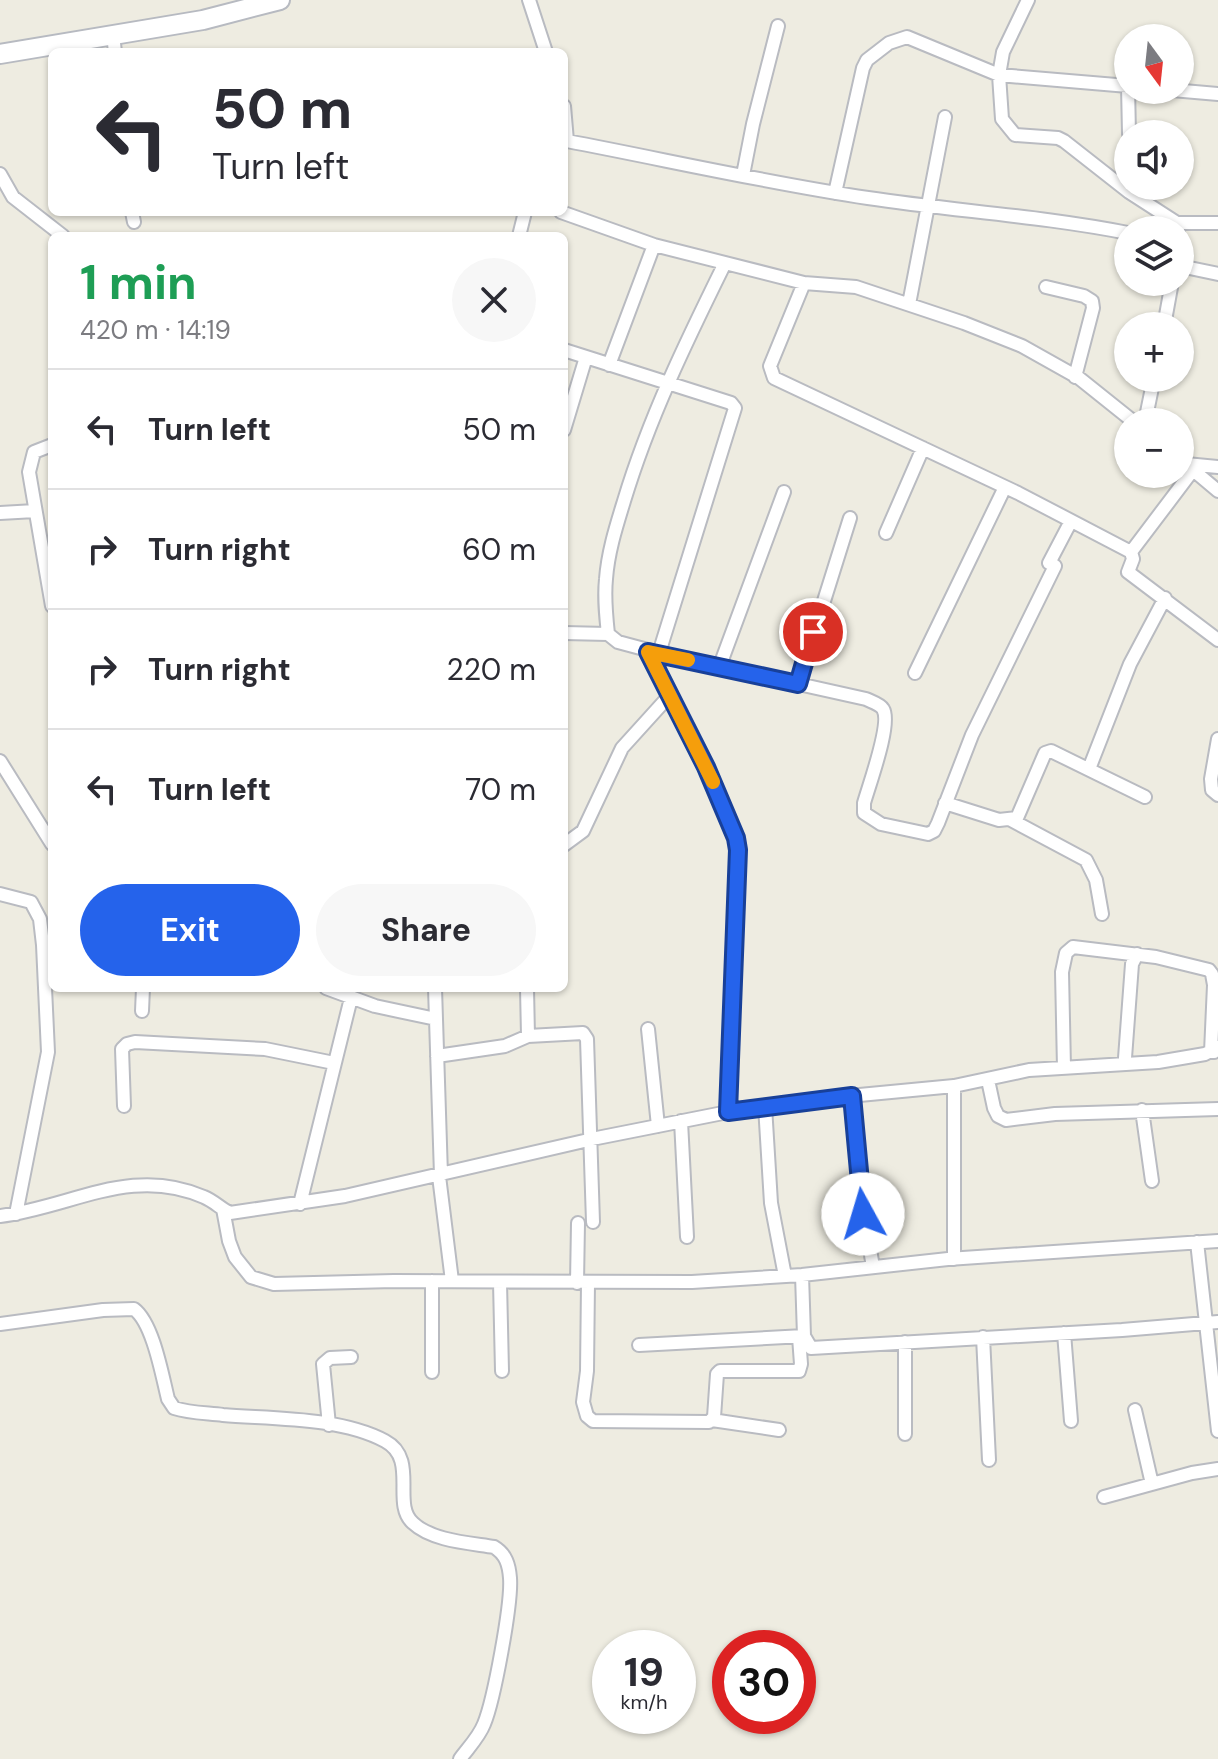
<!DOCTYPE html>
<meta charset="utf-8">
<style>
:root{--surface:#fff;--page:#f7f7f7;--text:#2b2b33;--muted:#7c7c81;--line:#e1e1e2;--accent:#2563eb}
body{margin:0;font-family:"DM Sans",sans-serif;background:var(--page);color:var(--text);height:100vh;display:flex;flex-direction:column;font-size:30px;white-space:nowrap}
*{box-sizing:border-box;margin:0}
p{font-size:26px;color:var(--muted)}
.icon{flex:none;width:44px;height:44px;fill:none;stroke:currentColor;stroke-width:2;stroke-linecap:round;stroke-linejoin:round}
.map{position:relative;flex:1;overflow:hidden}
.details{position:absolute;left:48px;top:232px;width:520px;height:760px;display:flex;flex-direction:column;background:var(--surface);border-radius:12px;box-shadow:0 2px 6px #0004}
.details>*{flex:none}
.guide{position:absolute;left:48px;top:48px;width:520px;height:168px;border-radius:12px;box-shadow:0 2px 6px #0004;background:#fff;color:var(--text);overflow:hidden}
.needle{width:52px;rotate:165deg}
.buttons{position:absolute;left:1114px;top:24px;display:grid;gap:16px}
.buttons a{display:grid;place-items:center;width:80px;height:80px;border-radius:50%;background:var(--surface);box-shadow:0 2px 6px #0004;font-size:40px}
.speed{position:absolute;left:592px;top:1630px;display:flex;gap:16px;font-size:40px;font-weight:700;text-align:center}
.speed>*{display:grid;place-content:center;width:104px;height:104px;border-radius:50%;background:var(--surface);box-shadow:0 2px 6px #0004;line-height:1}
.speed small{font-size:20px;font-weight:400}
.speed .limit{border:12px solid #d22;background:#fff;color:#111}
.pin{position:absolute;display:grid;place-items:center;width:68px;height:68px;color:#fff;margin:-34px;border:4px solid #fff;border-radius:50%;box-shadow:0 2px 8px #0007}
.me{position:absolute;width:88px;margin:-44px;rotate:354deg;stroke-linejoin:round;filter:drop-shadow(0 0 6px #0008)}
.turn{display:flex;align-items:center;gap:28px;height:168px;padding:0 32px;font-size:36px}
.turn .icon{width:104px;height:104px;stroke-width:2.5}
.turn b{display:block;font-size:56px;line-height:68px}
.round{display:grid;place-items:center;flex:none;width:84px;height:84px;border-radius:42px;background:var(--page)}
.overview{display:flex;align-items:center;justify-content:space-between;height:136px;padding:0 32px}
h1{font-size:48px;font-weight:700;line-height:60px;color:#1e9e55}
.primary-button{display:flex;gap:16px;margin-top:auto;padding:16px 32px}
.primary-button a{flex:1;height:92px;border-radius:48px;background:var(--accent);color:#fff;font-size:32px;font-weight:700;line-height:92px;text-align:center}
.primary-button a+a{background:var(--page);color:var(--text)}
ul{padding:0;list-style:none}
li{display:flex;align-items:center;gap:24px;height:120px;padding:0 32px;border-top:2px solid var(--line)}
li div{flex:1}
li b{display:block;font-size:30px}
li em{font-style:normal}
.map>svg:first-child{display:block}
</style>
<div class="map">
<svg width="1218" height="1759" viewBox="0 0 1218 1759">
<rect width="100%" height="100%" fill="#eeece1"/>
<g fill="none" stroke-linecap="round" stroke-linejoin="round">
<defs>
<path id="minor" d="M529 0 546 52
M1028 0 1003 52 999 75 1002 119 1015 135 1058 138 1064 141 1129 192 1177 223 1178 230
M113 35 115 52
M1128 86 1129 134
M1172 90 1218 94
M564 106 567 141C667 160 767 183 868 198 954 211 1042 216 1128 233
M0 174 13 197 63 236
M743 175 753 124 778 26
M835 193 863 68 867 60 889 43 907 37 999 75 1128 86
M132 212 134 222
M561 212 654 245 804 283 856 287 964 323 1022 346 1079 378 1134 422
M1177 223H1218
M519 236 525 212
M1180 266 1218 274
M804 283 770 366 774 378 1018 493 1131 552 1133 559 1128 572 1218 640
M1046 287 1084 296 1092 301 1093 308 1075 377
M909 304 945 117
M1164 326 1172 282
M564 350 731 403 735 408 659 653 618 642 608 634C606 616 604 598 606 579 608 552 616 527 624 501 649 418 687 340 725 263
M609 365 654 245
M1145 422 1154 378
M564 430 586 357
M52 445 34 452 29 472 52 606
M1180 459 1218 491
M1186 464 1218 467
M0 513 35 511
M886 533 923 448
M1131 552 1193 470
M1049 563 1071 521
M564 633 608 634
M648 652 706 767 736 838 738 850 728 1112
M659 653 866 699C872 702 880 704 883 709 892 723 869 785 864 803V813L881 824 928 834 934 831 938 823 972 735 1055 566
M719 668 784 492
M915 673 1005 487
M798 684 850 518
M1218 739 1211 779 1212 790 1218 795
M0 761 52 844
M1089 769 1130 664 1165 598
M945 803 999 820 1017 818 1045 753 1051 751 1145 797
M1011 820 1086 860 1096 880 1102 914
M564 845 583 831 622 748 670 695
M0 894 31 902 40 919 43 945 48 1052 16 1214
M326 988 375 1006 436 1019
M435 988 441 1175
M142 1011 143 988
M648 1029 658 1126
M528 1036 583 1033 587 1039 593 1222
M437 1056 505 1046 528 1036 527 988
M1125 1058 1132 964 1137 954
M1064 1068 1062 972 1066 953 1073 947 1156 957 1209 970 1212 974 1214 985 1211 1052H1214
M988 1080 994 1108 998 1116 1006 1120 1055 1114 1218 1109
M954 1086V1259
M852 1096 860 1191 873 1267
M124 1106 122 1049 127 1044 135 1042 265 1049 334 1063
M765 1106 771 1203 785 1276
M1142 1110 1152 1181
M681 1121 687 1237
M439 1176 452 1281
M300 1204 351 998
M223 1209 229 1241 235 1257 251 1277 274 1284 394 1281 692 1282 802 1275 948 1259 1218 1241
M0 1216C72 1207 131 1165 204 1197 214 1201 221 1209 230 1213L345 1196 597 1138 728 1112 828 1098 954 1086 1029 1070 1158 1062 1205 1054 1218 1047
M1197 1242 1218 1431
M802 1275 804 1336 811 1348 1122 1330 1218 1322
M432 1281V1372
M500 1282 502 1371
M577 1283 578 1223
M588 1283 587 1371 583 1402 587 1416 593 1421 709 1422 714 1417 717 1374 720 1371H799L801 1364 799 1337
M0 1324 103 1310 134 1309C153 1323 162 1375 168 1399L174 1408C189 1413 207 1413 223 1415 273 1419 340 1417 385 1441 419 1459 391 1504 413 1523 432 1541 470 1543 494 1547 506 1554 509 1565 510 1578 512 1603 494 1700 484 1724 479 1737 468 1748 460 1759
M1064 1333 1071 1421
M983 1337 989 1460
M639 1345 804 1336
M1135 1410 1152 1484
M712 1420 779 1430
M329 1425 323 1364 330 1358 351 1357
M905 1434V1342
M1104 1497 1192 1473 1218 1469"/>
<path id="secondary" d="M0 54 203 20 280 0"/>
</defs>
<use href="#minor" stroke="#b9bbc1" stroke-width="16"/>
<use href="#secondary" stroke="#b7bac1" stroke-width="22"/>
<use href="#minor" stroke="#fff" stroke-width="12"/>
<use href="#secondary" stroke="#fff" stroke-width="18"/>
</g>
<g fill="none" stroke-linecap="round" stroke-linejoin="round">
<defs>
<path id="route" d="M813 632 798 684 648 652 706 767 736 838 738 850 728 1112 852 1096 863 1214"/>
</defs>
<use href="#route" stroke="#184099" stroke-width="20"/>
<use href="#route" stroke="#2563eb" stroke-width="14"/>
<path stroke="#f59e0b" stroke-width="14" d="M688 660 648 652 713 782"/>
</g>
</svg>
<div class="buttons">
<a><svg class="needle" viewBox="-14 -14 28 28"><path d="M0-13l5 13h-10z" fill="#e53935"/><path d="M0 13l5-13h-10z" fill="#7c7c81"/></svg></a>
<a><svg class="icon" aria-label="sound" viewBox="0 0 24 24"><path d="M4 9h4l5-4v14l-5-4H4zM17 9q2 3 0 6"/></svg></a>
<a><svg class="icon" aria-label="layers" viewBox="0 0 24 24"><path d="M12 4l9 5-9 5-9-5zM3 14l9 5 9-5"/></svg></a>
<a>+</a>
<a>−</a>
</div>
<div class="speed"><div>19<small>km/h</small></div><div class="limit">30</div></div>
<div class="pin" style="left:813px;top:632px;background:#d93025"><svg class="icon" aria-label="arrive" viewBox="0 0 24 24"><path d="M6 21V4h12l-3 4 3 4H6"/></svg></div>
<svg class="me" style="left:863px;top:1214px" viewBox="-20 -20 40 40"><circle r="19" fill="#fff"/><path d="M0-13L10 11 0 6-10 11z" fill="#2563eb"/></svg>
<div class="guide">
<div class="turn"><svg class="icon" aria-label="left" viewBox="0 0 24 24"><path d="M17 20v-9H6M10 6l-5 5 5 5"/></svg><div><b>50 m</b>Turn left</div></div>
</div>
<section class="details">
<div class="overview"><div><h1>1 min</h1><p>420 m · 14:19</p></div><a class="round"><svg class="icon" aria-label="close" viewBox="0 0 24 24"><path d="M6 6l12 12M18 6L6 18"/></svg></a></div>
<ul>
<li><svg class="icon" aria-label="left" viewBox="0 0 24 24"><path d="M17 20v-9H6M10 6l-5 5 5 5"/></svg><div><b>Turn left</b></div><em>50 m</em></li>
<li><svg class="icon" aria-label="right" viewBox="0 0 24 24"><path d="M7 20v-9h11M14 6l5 5-5 5"/></svg><div><b>Turn right</b></div><em>60 m</em></li>
<li><svg class="icon" aria-label="right" viewBox="0 0 24 24"><path d="M7 20v-9h11M14 6l5 5-5 5"/></svg><div><b>Turn right</b></div><em>220 m</em></li>
<li><svg class="icon" aria-label="left" viewBox="0 0 24 24"><path d="M17 20v-9H6M10 6l-5 5 5 5"/></svg><div><b>Turn left</b></div><em>70 m</em></li>
</ul>
<div class="primary-button"><a>Exit</a><a>Share</a></div>
</section>
</div>
